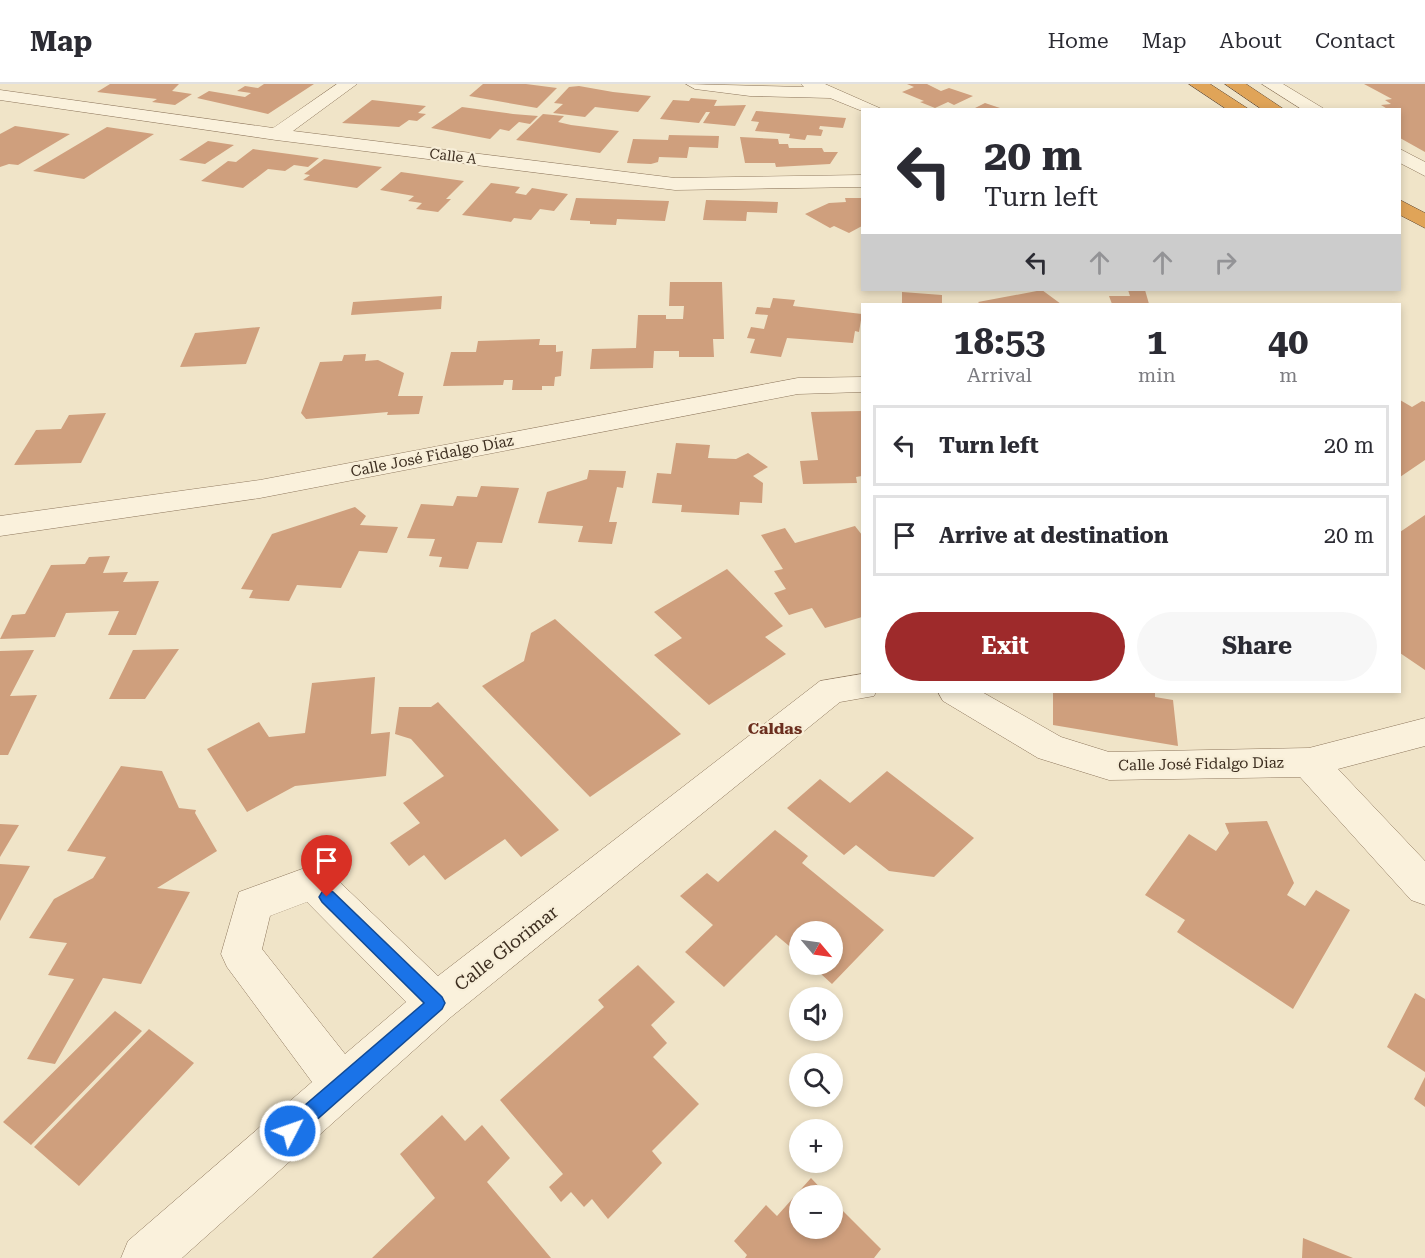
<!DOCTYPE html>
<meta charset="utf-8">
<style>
:root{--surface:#fff;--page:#f7f7f7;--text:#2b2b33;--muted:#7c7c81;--line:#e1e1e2;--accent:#9e2a2b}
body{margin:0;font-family:"Roboto Serif",serif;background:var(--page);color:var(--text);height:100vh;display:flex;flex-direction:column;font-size:22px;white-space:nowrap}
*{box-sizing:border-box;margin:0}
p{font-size:20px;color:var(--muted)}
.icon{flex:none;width:33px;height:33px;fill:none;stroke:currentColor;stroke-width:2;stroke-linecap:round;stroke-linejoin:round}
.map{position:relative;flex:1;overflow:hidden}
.drawer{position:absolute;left:861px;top:219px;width:540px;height:390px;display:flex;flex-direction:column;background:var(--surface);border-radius:0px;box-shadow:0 3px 9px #0003}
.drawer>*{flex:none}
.top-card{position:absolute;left:861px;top:24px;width:540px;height:183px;border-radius:0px;box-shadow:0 3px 9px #0003;background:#fff;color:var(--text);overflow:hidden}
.needle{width:39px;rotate:119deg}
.fabs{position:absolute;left:789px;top:837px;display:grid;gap:12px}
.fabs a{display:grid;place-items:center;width:54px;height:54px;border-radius:50%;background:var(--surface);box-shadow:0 3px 9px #0003;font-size:30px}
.pin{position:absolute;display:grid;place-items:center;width:51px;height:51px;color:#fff;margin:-62px -26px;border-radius:50% 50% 50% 0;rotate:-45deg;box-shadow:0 0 6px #0007}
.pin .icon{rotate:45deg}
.me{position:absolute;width:66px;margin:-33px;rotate:49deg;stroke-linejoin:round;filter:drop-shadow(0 0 4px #0008)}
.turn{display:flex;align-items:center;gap:21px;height:126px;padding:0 24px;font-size:27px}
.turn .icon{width:78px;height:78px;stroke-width:2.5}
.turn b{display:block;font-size:42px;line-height:51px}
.lanes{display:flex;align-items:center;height:57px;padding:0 24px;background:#0003;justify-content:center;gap:30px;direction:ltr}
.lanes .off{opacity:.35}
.eta{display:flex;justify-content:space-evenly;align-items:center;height:102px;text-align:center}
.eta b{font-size:36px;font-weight:700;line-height:42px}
.primary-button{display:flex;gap:12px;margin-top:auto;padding:12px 24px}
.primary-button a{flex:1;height:69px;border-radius:36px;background:var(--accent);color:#fff;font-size:24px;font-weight:700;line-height:69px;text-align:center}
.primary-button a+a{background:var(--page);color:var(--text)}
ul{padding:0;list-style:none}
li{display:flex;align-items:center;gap:18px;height:81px;margin:0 12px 9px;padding:0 12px;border:3px solid var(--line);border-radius:0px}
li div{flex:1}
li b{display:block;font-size:22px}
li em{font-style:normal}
header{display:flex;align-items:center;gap:36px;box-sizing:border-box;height:84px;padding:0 30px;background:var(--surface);border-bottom:2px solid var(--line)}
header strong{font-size:28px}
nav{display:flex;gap:33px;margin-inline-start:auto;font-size:21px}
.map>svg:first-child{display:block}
</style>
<header>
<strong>Map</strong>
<nav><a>Home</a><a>Map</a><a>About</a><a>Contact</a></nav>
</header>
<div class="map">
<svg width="1425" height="1174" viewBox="0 0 1425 1174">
<rect width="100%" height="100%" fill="#f0e4c8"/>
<path fill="#cf9f7d" d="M110 0H179L172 7 192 10 175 21 152 18 157 15 97 8Z
M264 0H314L268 30 197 14 209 7 245 13 251 9 237 7 245 2 258 4Z
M483 0H526L557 4 537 24 469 12Z
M907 0H927L941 7 949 4 973 12 954 21 948 18 935 24 920 18 924 17 902 8 914 3Z
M1364 0H1425V68L1400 54V26H1389L1381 21 1391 20 1385 16 1392 15Z
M579 2 613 8 651 12 638 28 595 23 585 33 553 29 563 20 554 19 569 3Z
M691 14 717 16 714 22 746 21 735 42 703 39 710 28H706L699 39 660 35 673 16 689 17Z
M372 16 426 22 418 29 426 30 417 37 409 36 399 43 342 39Z
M985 19 1003 25V26H971Z
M462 23 513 30 538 32 530 40 519 38 509 47 500 45 490 55 431 44Z
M756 27 846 34 843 44 820 42 819 45 823 46 821 52 807 51 805 56 789 54 790 50 755 47 759 38 751 37Z
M543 30 564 32 558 38 571 41 619 47 600 69 516 56Z
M15 42 70 50 18 81 9 80 0 83V50Z
M107 43 154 50 84 95 33 87Z
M669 51 719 52 718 64 689 63 687 74 659 73 658 78 651 80 627 79 633 55 668 56Z
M740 53 778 55 779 60H788L789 64H822L824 68H838L830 80 776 83 775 79H745Z
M208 57 234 61 205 80 179 76Z
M253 65 319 74 308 83 294 81 285 87 268 85 243 104 201 97 228 77 236 78Z
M324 75 382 83 357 104 303 96 310 91 304 90Z
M401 88 464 97 446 115H451L438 128 416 125 422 119 408 117 414 112 380 106Z
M491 99 520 103 515 109 526 111 532 104 568 110 554 127 540 125 531 136 514 134 511 138 462 131Z
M576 114 669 117 665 137 617 135 616 141 590 140V137L570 136Z
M845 114H862V142L849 149 834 142 830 144 805 130 829 119 846 118Z
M706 116 778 118 777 129 747 128 746 137 703 136Z
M670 198H722L724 255H713L714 273H679V267H654L653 284 590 285 592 265 636 264 638 231H666V235H683L684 222H669Z
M1042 206 1061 220H980L978 218Z
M1128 206H1145L1149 220H1112L1109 212H1130Z
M902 208 942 211V220H902Z
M442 212 441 225 351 231 353 218Z
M773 214 795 216 793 222 862 230 859 248 855 247 853 259 787 254 781 273 750 269 755 255 747 254 751 243 764 245 768 231 755 230 757 223 770 224Z
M260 243 246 280 180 283 195 249Z
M540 255 539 261H556V268L563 267 561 292 555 293 554 302H542V306H512L513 296H504L503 301 443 302 451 268H476L478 257Z
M366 270 365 277 378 276 404 289 398 312H423L419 330 387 331 388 328 306 335 301 329 320 278 342 277 344 271Z
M1400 316 1412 323 1422 317 1425 318V376L1400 393Z
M862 327V392L856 393 857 399 803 400 800 377 818 376 811 328Z
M106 329 81 379 14 381 36 346 61 345 69 331Z
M676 359 710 361 708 374 736 375 748 369 768 383 753 392 763 399 762 419 740 418 739 431 681 428 682 421 652 419 657 389 671 390Z
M589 386 626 387 623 404 617 403 609 438H617L612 460 578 458 583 442 538 439 547 408 587 395Z
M481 402 519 404 502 459 477 458 468 485 439 483 442 473 429 472 435 455 407 454 421 420 453 422 457 412 477 413Z
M355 423 366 432 360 441 398 443 387 469 359 467 341 504 297 501 289 517 249 514 253 506 241 505 272 450Z
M1425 431V586L1400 569V448Z
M855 442 862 451V533L825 544 812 524 789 531 774 509 786 505 774 487 783 485 761 451 785 444 795 459Z
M110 472 103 489 128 488 123 498 159 497 136 551H108L119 527 66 529 55 553 0 555 12 531 25 530 51 481 85 480 89 473Z
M727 485 783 542 765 553 786 570 709 621 654 571 682 554 654 528Z
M555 535 681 650 590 713 482 602 524 577 531 549Z
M179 565 145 615H109L133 566Z
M34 566 10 612 37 611 8 671H0V567Z
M375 593 371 650 390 648 386 692 295 702 247 728 207 665 259 638 269 653 305 649 312 599Z
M1053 608H1155V613L1173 616 1178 662 1053 641Z
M438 618 559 746 521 773 505 755 445 796 424 771 409 782 390 759 420 739 403 719 444 692 411 655 395 650 399 623H431Z
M121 682 162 687 179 724 196 726 195 729 217 767 157 804 190 808 141 900 103 894 55 980 27 975 74 895 48 891 67 859 29 854 54 815 93 794 106 773 67 767Z
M887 687 974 754 934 793 889 787 856 761 844 771 787 724 820 695 850 719Z
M1267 737 1294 799 1287 811 1305 822 1316 806 1350 826 1293 925 1177 848 1185 836 1145 811 1189 750 1216 767 1229 749 1225 739Z
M0 740 19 741 0 773Z
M775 746 808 772 802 779 884 846 832 900 810 880H832V848H800V871L776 851 724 903 685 868 713 841 680 812 707 789 718 798Z
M0 780 30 782 0 837Z
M638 881 675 918 651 941 667 959 653 973 699 1020 652 1067 662 1079 608 1135 592 1115 584 1123 571 1108 561 1118 549 1103 563 1090 500 1016 604 923 598 916Z
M1415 909 1425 915V988L1387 963Z
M115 927 142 947 31 1061 3 1038Z
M149 945 194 979 79 1102 34 1063Z
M1425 993V1023L1414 1015Z
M442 1031 465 1057 482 1041 510 1074 487 1098 551 1174H372L435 1114 400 1070Z
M811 1094 828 1112H800V1144H832V1116L881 1165 874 1174H745L747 1171 734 1157 766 1121 777 1132Z
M1303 1154 1353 1174H1302Z"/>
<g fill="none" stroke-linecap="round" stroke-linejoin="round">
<defs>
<path id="minor" d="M337 0H357L293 47 675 94 862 91V103L675 106 276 56 0 16V6L273 44Z
M686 0 804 3 801 0H825L884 26 862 27 830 14 750 12 695 5Z
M1262 0H1283L1326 26H1303Z
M1400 65 1425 78V92L1400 79Z
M798 294 862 293V308L798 310 260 414 0 452V432L260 396Z
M862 590V608H876L874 612 840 618 451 933 182 1174H121L128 1157 312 998 227 883 221 870 239 808 313 781 327 786 438 892 820 597ZM307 818 406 918 345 970 262 865 270 832Z
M938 608H982L1061 653 1109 668 1309 664 1425 634V662L1338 685 1425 777V821L1411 816 1300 693 1109 696 1038 674 943 617Z"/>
<path id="highway" d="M1189 0H1210L1250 26H1228Z
M1225 0H1246L1285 26H1263Z
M1400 116 1425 129V144L1400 131Z"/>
</defs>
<use href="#minor" stroke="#8d765c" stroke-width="1"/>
<use href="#highway" stroke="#5b4430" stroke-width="1"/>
<use href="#minor" fill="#faf1dc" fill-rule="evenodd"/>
<use href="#highway" fill="#e0a458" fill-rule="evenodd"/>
</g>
<path fill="#1a73e8" stroke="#114b97" stroke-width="1.5" d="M327 806 333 808 442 913 445 919 442 925 296 1054 290 1056 283 1054 280 1047 283 1040 424 919 322 818 319 813 322 808Z"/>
<g text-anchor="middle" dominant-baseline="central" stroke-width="4.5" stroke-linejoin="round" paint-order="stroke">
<g font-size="14" fill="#3d2e20" stroke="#f7eed8">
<text transform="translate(453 72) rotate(7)">Calle A</text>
</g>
<g font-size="15" fill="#3d2e20" stroke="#f7eed8">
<text transform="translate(432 372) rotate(-11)">Calle José Fidalgo Díaz</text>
<text transform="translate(1201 680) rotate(-1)">Calle José Fidalgo Diaz</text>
</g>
<g font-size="16" font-weight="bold" fill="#6b2e1e" stroke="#f7eed8">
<text x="775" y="644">Caldas</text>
</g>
<g font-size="18" fill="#3d2e20" stroke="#f7eed8">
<text transform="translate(506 864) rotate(-38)">Calle Glorimar</text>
</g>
</g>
</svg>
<div class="fabs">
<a><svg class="needle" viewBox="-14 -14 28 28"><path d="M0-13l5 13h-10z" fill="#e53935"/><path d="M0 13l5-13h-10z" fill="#7c7c81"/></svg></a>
<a><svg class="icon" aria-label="sound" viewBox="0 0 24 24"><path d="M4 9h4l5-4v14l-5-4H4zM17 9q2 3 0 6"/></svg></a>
<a><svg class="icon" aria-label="search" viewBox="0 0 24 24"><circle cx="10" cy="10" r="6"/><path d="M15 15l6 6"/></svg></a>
<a>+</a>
<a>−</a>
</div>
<div class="pin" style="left:327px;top:813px;background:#d93025"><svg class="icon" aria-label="arrive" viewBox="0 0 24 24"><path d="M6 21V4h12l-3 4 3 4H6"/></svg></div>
<svg class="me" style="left:290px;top:1047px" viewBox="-20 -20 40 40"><circle r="17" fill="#1a73e8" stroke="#fff" stroke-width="3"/><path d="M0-11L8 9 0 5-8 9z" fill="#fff"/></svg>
<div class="top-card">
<div class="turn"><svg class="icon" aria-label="left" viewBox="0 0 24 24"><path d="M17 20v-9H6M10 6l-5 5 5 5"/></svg><div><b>20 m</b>Turn left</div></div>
<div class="lanes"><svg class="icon" aria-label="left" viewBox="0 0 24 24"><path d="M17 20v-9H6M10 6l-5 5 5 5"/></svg><svg class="icon off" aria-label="ahead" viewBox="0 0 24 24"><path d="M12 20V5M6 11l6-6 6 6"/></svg><svg class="icon off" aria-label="ahead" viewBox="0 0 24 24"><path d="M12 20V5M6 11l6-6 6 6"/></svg><svg class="icon off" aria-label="right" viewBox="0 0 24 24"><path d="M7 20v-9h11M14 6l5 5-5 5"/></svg></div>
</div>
<section class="drawer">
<div class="eta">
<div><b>18:53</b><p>Arrival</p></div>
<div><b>1</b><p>min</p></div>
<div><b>40</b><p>m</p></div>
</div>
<ul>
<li><svg class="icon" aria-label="left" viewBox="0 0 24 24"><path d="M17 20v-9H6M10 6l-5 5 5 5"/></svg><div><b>Turn left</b></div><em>20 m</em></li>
<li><svg class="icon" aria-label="arrive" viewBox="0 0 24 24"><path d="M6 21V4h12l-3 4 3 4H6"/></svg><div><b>Arrive at destination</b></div><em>20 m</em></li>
</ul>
<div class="primary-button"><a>Exit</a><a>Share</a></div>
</section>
</div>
